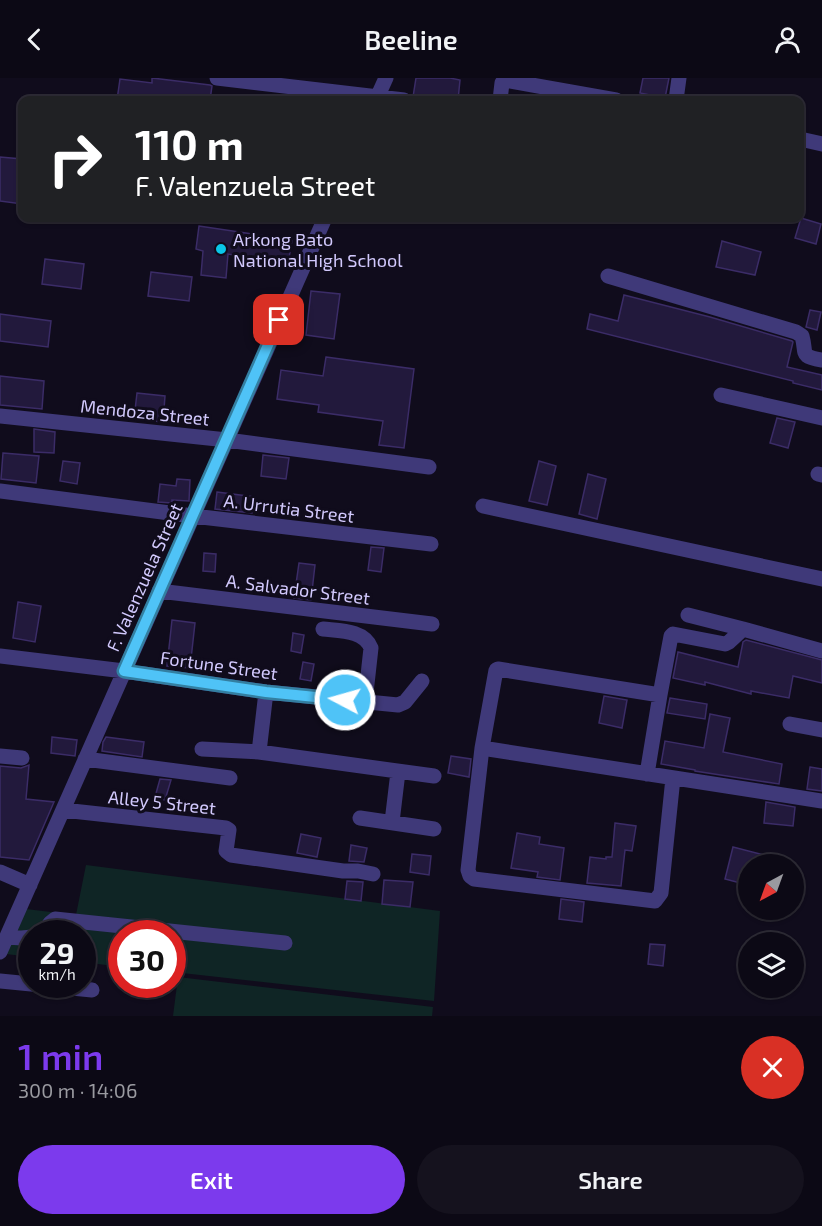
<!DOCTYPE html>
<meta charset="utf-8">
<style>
:root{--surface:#0c0915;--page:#15121e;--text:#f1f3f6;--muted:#9a9aa0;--line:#2c2a34;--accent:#7c3aed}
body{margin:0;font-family:"Exo 2",sans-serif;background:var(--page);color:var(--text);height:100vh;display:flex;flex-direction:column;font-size:22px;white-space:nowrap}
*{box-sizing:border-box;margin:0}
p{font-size:20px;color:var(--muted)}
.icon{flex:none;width:33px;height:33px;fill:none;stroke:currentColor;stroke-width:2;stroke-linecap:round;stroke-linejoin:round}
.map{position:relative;height:938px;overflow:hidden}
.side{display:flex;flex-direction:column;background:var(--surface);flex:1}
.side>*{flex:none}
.hud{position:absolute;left:18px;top:18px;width:786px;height:126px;border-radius:12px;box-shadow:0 2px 4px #0004,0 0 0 2px var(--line);background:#202124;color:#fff;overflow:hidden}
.needle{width:39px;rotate:221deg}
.fabs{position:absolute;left:738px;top:776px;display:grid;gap:12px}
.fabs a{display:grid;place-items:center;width:66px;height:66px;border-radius:50%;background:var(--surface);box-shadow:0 2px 4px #0004,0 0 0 2px var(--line);font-size:30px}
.speed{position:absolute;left:18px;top:842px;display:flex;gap:12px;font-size:30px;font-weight:700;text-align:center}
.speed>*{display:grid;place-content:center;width:78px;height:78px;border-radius:50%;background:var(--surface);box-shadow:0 2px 4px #0004,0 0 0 2px var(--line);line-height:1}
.speed small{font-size:15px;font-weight:400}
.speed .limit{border:9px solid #d22;background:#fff;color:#111}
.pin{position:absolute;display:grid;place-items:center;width:51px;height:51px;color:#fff;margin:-26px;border-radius:12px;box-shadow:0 3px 9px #0006}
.me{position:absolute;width:66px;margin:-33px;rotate:276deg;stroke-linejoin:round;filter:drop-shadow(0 0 4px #0008)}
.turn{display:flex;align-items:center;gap:21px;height:126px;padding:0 18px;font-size:27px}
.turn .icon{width:78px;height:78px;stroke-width:2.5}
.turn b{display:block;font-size:42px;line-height:51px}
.round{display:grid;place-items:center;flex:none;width:63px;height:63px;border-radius:32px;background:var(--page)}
.overview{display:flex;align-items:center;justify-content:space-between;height:102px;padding:0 18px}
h1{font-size:36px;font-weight:600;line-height:45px;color:var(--accent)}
.action{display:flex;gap:12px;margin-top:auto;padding:12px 18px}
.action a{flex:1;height:69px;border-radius:36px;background:var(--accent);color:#fff;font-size:24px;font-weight:600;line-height:69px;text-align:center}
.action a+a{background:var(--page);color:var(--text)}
header{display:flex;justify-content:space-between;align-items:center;height:78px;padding:0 18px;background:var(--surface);font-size:27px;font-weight:600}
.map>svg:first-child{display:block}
</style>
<header><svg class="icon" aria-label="back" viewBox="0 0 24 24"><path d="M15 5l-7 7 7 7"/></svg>Beeline<svg class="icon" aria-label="person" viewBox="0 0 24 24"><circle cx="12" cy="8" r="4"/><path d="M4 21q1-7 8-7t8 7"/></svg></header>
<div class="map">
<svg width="822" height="938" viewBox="0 0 822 938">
<rect width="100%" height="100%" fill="#100c1c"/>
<path fill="#0f2525" d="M86 787 440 833 434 923 173 894 172 855H122L121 889 83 884 82 855H32L31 879 6 876 26 831 76 837Z
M178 899 433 929 432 938H173Z"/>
<path fill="#22193c" stroke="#3b2c67" stroke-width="1.5" d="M152 0 210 7 212 8 210 22H117L120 1 152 5Z
M416 0H450L460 2 458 22H436L413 19Z
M643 0H669L665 20 640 15Z
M0 79 22 81V126L0 123Z
M801 140 821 146 816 166 795 160Z
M199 148 292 162 288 186 228 176 226 200 201 197 203 173 196 171Z
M722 163 761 174 755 197 716 189Z
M45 181 84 186 81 211 42 206Z
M151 194 192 199 189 223 148 218Z
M311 213 340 216 334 261 306 257Z
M624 217 710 239 792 263 793 264 787 289 822 297V312L793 305V303L587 251 590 236 618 243Z
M810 232 821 234 817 252 806 249Z
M0 236 51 243 48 269 0 263Z
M326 279 414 291 404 370 379 367 383 343 318 334 319 327 277 321 281 292 323 298Z
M0 298 44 303 42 331 0 327Z
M137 315 165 318 163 344 134 341Z
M777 340 795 344 788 370 770 365Z
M34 351 55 354 54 375 34 374Z
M3 375 39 378 36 405 1 401Z
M263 377 289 380 286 401 261 398Z
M63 383 80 385 77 406 60 403Z
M539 383 556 388 547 427 529 423Z
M588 396 606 401 597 441 579 436Z
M177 401 190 402 189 423 172 422V425L158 424 160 406 176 408Z
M217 414 255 419 252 435 215 431Z
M371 469 384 470 381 494 368 492Z
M204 475 216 476 215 494 203 493Z
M299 485 315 487 311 522 294 520Z
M18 524 41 528 35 564 13 560Z
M172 542 195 545 190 590 167 588Z
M293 555 304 557 301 575 291 573Z
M746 562 822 582V605L793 598 789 620 751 613V616L705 604V607L673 600 678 574 738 589 743 564Z
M303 584 314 586 311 603 300 601Z
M604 618 627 622 622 650 599 645Z
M670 620 707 626 705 641 667 635Z
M710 636 730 640 723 674 782 686 779 706 695 693V692L661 686 665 663 704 670Z
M52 659 77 662 75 678 51 675Z
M106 659 144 664 142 679 102 673 103 664Z
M451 678 471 681 469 699 448 695Z
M29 687 26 721 54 724 29 782 0 779V688L21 690Z
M810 689 822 691V713L807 711Z
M160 701 171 702 165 722 155 719Z
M766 724 795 729 793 748 764 745Z
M615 745 636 748 632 773 625 772 621 808 587 805 590 779 606 781V779H612Z
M517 755 540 759 539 766 564 770 560 802 537 799 538 794 511 790Z
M301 756 321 760 317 779 297 775Z
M351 767 367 770 364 784 349 783Z
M733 769 784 782 783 786H748V807L725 801Z
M412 776 431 778 429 797 410 794Z
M384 802 413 804 410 829 382 826Z
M347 803 363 804 361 823 345 821Z
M561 821 584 824 582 844 559 841Z
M650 866 665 867 663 888 648 886Z"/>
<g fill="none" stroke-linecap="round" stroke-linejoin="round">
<path stroke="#3f3979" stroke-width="15" d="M217 0 404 22
M376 22 386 0
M500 22 502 5 504 2 616 22
M676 22 679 0
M800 61 822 66
M608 198 796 254 802 258C807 276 799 278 822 282
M721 317 822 340
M0 338 227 362 429 389
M818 396 822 397
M0 413 193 438 431 466
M483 428 822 501
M159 513 432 546
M688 537 743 551
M323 551C340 553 364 552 371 570L365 624
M0 578 124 593 266 614 398 627 405 624 422 603
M660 617 498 591 496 592 482 670 468 792 470 798 474 801 655 823 661 815 673 700
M790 646 822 652
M482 670 822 723
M202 671 259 674 434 698
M259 674 266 614
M0 678 22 680
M85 681 230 700
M647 696 660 617 671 558 673 556 725 566 729 564 743 551 822 573
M63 732 226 750 229 752 226 773 231 777 343 793H358L373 796
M360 740 434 751
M392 744 398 694
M0 794 30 807
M44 855 50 845 55 841 285 865
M7 859 22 860 32 859
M0 874 325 140
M0 903 92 912"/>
</g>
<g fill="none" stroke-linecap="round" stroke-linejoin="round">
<defs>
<path id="route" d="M279 242 124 593 266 614 345 622"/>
</defs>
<use href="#route" stroke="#337fa1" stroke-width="15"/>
<use href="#route" stroke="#4fc3f7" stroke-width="10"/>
</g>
<circle fill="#0ac6e8" stroke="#100c1c" stroke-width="2" cx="221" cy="171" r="6"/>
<g text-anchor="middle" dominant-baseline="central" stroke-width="6" stroke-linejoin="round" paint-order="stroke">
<g font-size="18" fill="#d2c9fd" stroke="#100c1c" text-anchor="start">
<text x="233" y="161">Arkong Bato<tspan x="233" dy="21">National High School</tspan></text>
</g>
<g font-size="18" fill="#d2c9fd" stroke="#100c1c">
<text transform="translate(145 334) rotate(6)">Mendoza Street</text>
<text transform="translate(289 430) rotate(7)">A. Urrutia Street</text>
<text transform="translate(144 499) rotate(-66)">F. Valenzuela Street</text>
<text transform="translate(298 511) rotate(7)">A. Salvador Street</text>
<text transform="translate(219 587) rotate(8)">Fortune Street</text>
<text transform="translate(162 724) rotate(6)">Alley 5 Street</text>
</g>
</g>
</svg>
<div class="fabs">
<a><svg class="needle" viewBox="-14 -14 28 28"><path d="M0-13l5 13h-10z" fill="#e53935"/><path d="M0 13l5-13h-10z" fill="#9a9aa0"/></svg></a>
<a><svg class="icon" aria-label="layers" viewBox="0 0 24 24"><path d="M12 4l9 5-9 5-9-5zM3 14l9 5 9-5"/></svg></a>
</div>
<div class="speed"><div>29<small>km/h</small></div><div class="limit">30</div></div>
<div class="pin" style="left:279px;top:242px;background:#d93025"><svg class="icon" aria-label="arrive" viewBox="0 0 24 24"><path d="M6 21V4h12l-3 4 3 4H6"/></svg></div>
<svg class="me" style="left:345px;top:622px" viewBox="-20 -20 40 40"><circle r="17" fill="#4fc3f7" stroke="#fff" stroke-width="3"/><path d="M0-11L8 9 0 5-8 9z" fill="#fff"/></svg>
<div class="hud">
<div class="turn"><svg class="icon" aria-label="right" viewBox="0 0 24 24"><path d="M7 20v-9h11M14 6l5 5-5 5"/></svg><div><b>110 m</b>F. Valenzuela Street</div></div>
</div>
</div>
<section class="side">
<div class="overview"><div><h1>1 min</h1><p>300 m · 14:06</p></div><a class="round" style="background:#d93025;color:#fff"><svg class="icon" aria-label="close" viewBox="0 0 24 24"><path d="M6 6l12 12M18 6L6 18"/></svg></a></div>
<div class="action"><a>Exit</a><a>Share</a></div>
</section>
